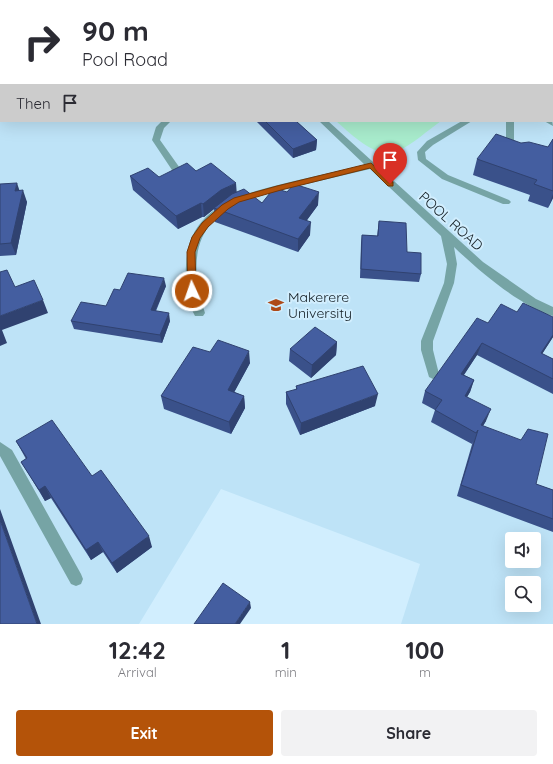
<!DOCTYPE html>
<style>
:root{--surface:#fff;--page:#f2f2f3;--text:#2b2b33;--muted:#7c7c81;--accent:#b45309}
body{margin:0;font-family:Quicksand,sans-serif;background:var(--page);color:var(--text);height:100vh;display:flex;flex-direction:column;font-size:15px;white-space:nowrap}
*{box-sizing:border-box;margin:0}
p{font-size:13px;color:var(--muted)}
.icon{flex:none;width:22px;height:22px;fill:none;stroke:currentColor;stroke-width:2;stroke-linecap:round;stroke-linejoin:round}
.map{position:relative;height:624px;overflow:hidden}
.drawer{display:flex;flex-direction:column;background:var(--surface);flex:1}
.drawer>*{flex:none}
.guide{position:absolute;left:0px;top:0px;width:553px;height:122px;box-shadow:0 4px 16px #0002;background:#fff;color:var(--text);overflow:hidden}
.fabs{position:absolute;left:505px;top:532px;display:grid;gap:8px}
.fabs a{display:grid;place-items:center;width:36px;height:36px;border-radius:4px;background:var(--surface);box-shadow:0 4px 16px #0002;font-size:20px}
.pin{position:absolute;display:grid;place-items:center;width:34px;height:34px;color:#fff;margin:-41px -17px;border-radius:50% 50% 50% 0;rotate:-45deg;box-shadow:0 0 4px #0007}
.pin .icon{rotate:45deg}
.me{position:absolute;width:44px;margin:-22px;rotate:357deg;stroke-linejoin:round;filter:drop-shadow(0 0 3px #0008)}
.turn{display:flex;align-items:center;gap:14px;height:84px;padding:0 16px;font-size:18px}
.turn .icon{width:52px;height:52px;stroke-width:2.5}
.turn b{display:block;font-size:28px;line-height:34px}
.then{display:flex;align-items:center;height:38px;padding:0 16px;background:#0003;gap:8px;font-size:15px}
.eta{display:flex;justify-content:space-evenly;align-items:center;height:68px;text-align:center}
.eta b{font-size:24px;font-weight:700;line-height:28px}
.action{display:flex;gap:8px;margin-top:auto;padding:8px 16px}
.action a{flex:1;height:46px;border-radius:4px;background:var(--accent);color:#fff;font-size:16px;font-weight:700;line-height:46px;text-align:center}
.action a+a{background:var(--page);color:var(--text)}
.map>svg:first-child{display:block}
</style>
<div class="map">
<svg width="553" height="624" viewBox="0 0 553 624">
<rect width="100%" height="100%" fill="#d1eefe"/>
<path fill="#bee3f7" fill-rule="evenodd" d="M0 0H553V624H401L420 564 221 489 139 624H0ZM1 1H552V121H1ZM512 539H534V561H512ZM512 583H534V605H512Z"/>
<path fill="#a8ebcc" d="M336 121H441C428 130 412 145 398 151 376 160 351 134 336 121Z"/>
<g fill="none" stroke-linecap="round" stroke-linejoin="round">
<path fill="#76a4a5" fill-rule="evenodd" d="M190 0H197L190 1Z
M352 0H360L352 1Z
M395 0H401V1H395Z
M0 9H1V13H0Z
M0 17H1V21H0Z
M552 84H553V88H552Z
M552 104H553V109H552Z
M552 120 553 126 544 121H552Z
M162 121H171L164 128 160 140 182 171 180 173H174L152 140 156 127Z
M319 121H328L483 262 536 299 553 307V316C520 306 479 271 454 247L457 264 454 283 433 341V350L439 374 437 377 433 379 429 377 421 350V341L444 283 447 264 441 236 370 169C343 175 317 182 290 188 277 191 264 193 252 197 193 219 188 260 205 313L203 316H195C187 302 185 281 186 265 188 204 246 193 294 181 317 176 341 170 365 165Z
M462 121H472L433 145 425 152 426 159 448 175 509 200 511 202 509 204H503L442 179 418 160 417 152 427 141Z
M506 121H514V145L519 151 518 153H512L506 145Z
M0 442 12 450 81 574 83 579 81 584 76 586 71 584 0 456Z"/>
</g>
<path fill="#3a518a" d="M107 0H144L139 1H108Z
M1 26V61L0 59V27Z
M256 121H296L317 140 316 150 293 158Z
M553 139V198L548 208 528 201 530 195 473 175 477 159 521 143 548 147Z
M196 171 237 192 262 203 318 205 307 220 310 235 298 252 215 222 214 209 204 217H202L178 229 133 190 130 176 159 177Z
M0 184 19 190 27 202 16 255 0 256Z
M379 221 407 252 421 274 419 282 360 278 361 243 362 235 377 236Z
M166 286 156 311 170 321 162 343 74 329 71 321 106 306 120 290Z
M553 317V337L542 354 553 359V394L477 355 464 375 474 380 470 392 467 397 486 421 483 426 536 484 553 490V532L457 496 473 441 472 444 431 422 435 410 422 403 425 391 488 323Z
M337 342 336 355 311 378 289 361 290 349Z
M210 352 250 363 234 392 244 396 245 408 231 434 164 409 161 396Z
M296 386 375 406 300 435 286 404V392L296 390Z
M16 441 92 476 152 547 117 573 103 552 91 560 51 498 45 501 28 473 21 462 26 459Z"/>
<path fill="#304270" d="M113 0H144L139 1H113Z
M298 0H307L306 1H297Z
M0 95H1V110H0Z
M317 140 316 150 293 158V149Z
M17 183 21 195 15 191Z
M236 183 237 196 214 208V209L204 217 203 204 221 190Z
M23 190 27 202 16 255 11 243Z
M319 192 318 205 299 231V218Z
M553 194V198L548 208Z
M201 203 202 217 178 229 176 216Z
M311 222 310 235 298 252V239Z
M164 278 166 286 152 318 151 310Z
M43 300 48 313 2 330 7 343 0 346V316Z
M169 313 170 321 162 343 160 335Z
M553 335V337L535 365 541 353Z
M337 342 336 355 311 378 312 365Z
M482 343 477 355 457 385 461 374Z
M249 351 250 363 229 402 228 390Z
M474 380 470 392 461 407 465 396Z
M378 394 375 406 300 435 301 423Z
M244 396 245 408 231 434 229 422Z
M491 409 486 421 476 436 481 425Z
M45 486 51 498 45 501 39 490Z
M0 509 41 624H37L0 520Z
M149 536 152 547 117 573 112 563Z
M98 542 103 552 91 560 86 550Z
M250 602 251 608 240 624H235Z"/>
<path fill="#445ea0" stroke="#304270" d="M271 0H298L297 1H275Z
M1 26V55L0 53V27Z
M0 76H1V95H0Z
M265 121H296L317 140 293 149Z
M496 134 521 143 529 142 548 147 553 139V191L534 184 537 180 477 159Z
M187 163 196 171 211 163 236 183 221 190 203 204 201 203 176 216 130 176 148 168 159 177Z
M17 183 15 191 23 190 11 243 0 244V184Z
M294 184 319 192 299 218 311 222 298 239 214 208 232 194 244 189 262 203 274 188 287 192Z
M379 221 406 223 407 252 421 253V274L361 269 362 235 378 236Z
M7 270 15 287 34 280 43 300 0 316V272Z
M128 273 164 278 151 310 169 313 160 335 71 321 81 302 106 306 114 289 120 290Z
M523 303 553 317V335L541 353 553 359V379L482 343 461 374 474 380 465 396 491 409 481 425 521 440 528 429 548 434 536 484 553 490V519L461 485 478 430 476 433 435 410 442 400 425 391 477 318 488 323 501 304 517 312Z
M315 327 337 342 312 365 290 349Z
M218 340 249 351 228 390 244 396 229 422 161 396 193 347 210 352Z
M363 366 378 394 301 423 286 392 297 389 296 386Z
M52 420 92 476 101 470 149 536 112 563 98 542 86 550 45 486 39 490 21 462 27 458 16 441Z
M0 520 37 624H0Z
M223 583 250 602 235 624H194Z"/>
<path fill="#b45309" stroke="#753606" d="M371 163 393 182V186H388L370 168 281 190 239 202 228 209 208 227 200 238 195 252 196 291 195 293H188L187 252 192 237 202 223 222 205 234 198 277 186Z"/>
<defs>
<symbol id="university-bare" viewBox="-9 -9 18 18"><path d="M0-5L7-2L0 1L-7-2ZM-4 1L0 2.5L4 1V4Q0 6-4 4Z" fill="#ae4a18" stroke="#d1eefe" stroke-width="2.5" paint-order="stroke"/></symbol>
</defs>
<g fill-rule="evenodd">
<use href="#university-bare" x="265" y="294" width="22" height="22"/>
</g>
<g text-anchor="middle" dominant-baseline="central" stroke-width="4" stroke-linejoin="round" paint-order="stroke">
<g font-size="14" fill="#131e24" stroke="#d1eefe">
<text transform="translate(451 221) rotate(42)">POOL ROAD</text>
</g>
<g font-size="14" fill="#131e24" stroke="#d1eefe" text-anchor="start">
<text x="288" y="297">Makerere<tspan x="288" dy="16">University</tspan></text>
</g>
</g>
</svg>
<div class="fabs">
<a><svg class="icon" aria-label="sound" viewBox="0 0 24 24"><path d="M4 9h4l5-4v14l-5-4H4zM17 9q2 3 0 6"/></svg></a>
<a><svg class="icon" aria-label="search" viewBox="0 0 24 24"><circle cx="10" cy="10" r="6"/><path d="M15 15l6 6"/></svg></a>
</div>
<div class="pin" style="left:390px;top:184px;background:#d93025"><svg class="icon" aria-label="arrive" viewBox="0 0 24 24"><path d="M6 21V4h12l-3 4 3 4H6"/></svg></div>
<svg class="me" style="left:192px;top:291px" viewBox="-20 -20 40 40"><circle r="17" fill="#b45309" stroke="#fff" stroke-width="3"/><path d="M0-11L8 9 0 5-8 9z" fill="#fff"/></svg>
<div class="guide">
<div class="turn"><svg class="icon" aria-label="right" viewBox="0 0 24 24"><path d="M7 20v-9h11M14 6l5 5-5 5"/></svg><div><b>90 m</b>Pool Road</div></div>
<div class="then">Then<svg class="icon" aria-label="arrive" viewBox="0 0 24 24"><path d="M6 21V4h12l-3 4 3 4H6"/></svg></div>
</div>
</div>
<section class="drawer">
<div class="eta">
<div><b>12:42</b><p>Arrival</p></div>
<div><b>1</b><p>min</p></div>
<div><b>100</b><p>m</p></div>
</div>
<div class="action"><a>Exit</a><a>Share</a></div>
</section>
